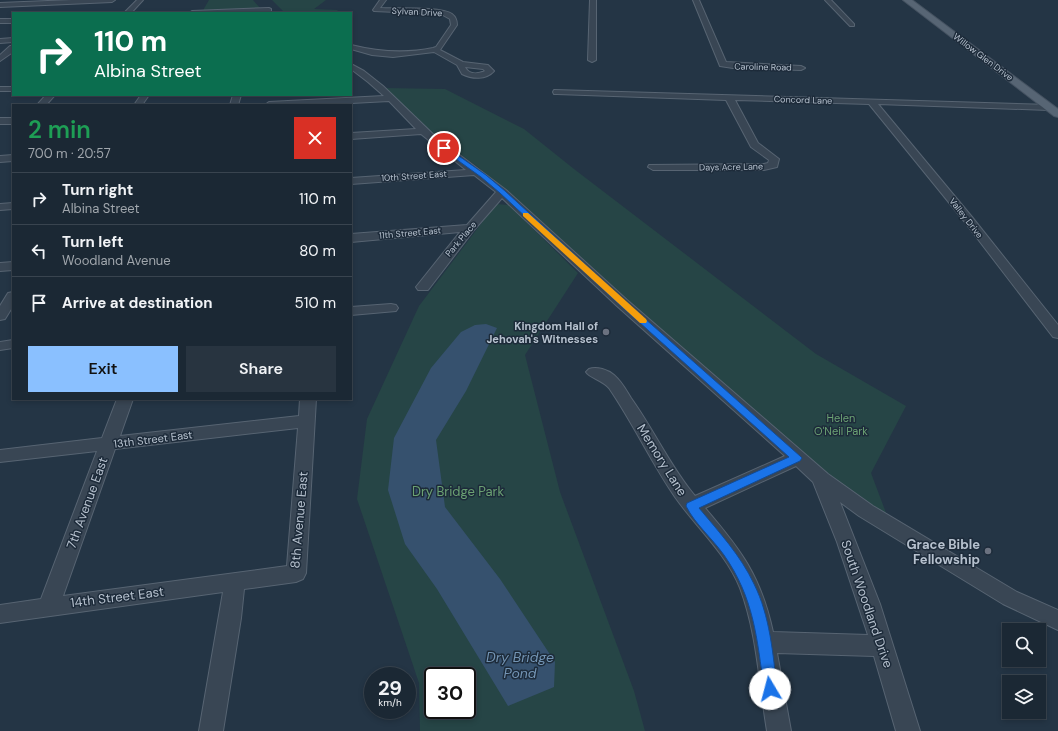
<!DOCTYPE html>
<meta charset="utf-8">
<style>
:root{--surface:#1b2834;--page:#283440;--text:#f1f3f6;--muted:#a0a6ac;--line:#39444f;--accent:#8ac0ff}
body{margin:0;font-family:"DM Sans",sans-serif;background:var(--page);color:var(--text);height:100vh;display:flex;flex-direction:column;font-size:15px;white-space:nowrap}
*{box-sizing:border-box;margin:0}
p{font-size:13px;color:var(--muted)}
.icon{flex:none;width:22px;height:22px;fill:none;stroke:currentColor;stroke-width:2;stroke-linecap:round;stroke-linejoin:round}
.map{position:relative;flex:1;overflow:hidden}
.drawer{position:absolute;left:12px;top:104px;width:340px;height:296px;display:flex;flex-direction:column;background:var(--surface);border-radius:0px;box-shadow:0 2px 6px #0003,0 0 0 1px var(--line)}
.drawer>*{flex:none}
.banner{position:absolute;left:12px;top:12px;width:340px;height:84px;border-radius:0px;box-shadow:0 2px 6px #0003,0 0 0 1px var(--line);background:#0b6e4f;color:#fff;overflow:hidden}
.fabs{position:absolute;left:1002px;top:623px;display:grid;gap:8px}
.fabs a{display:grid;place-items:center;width:44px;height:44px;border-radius:0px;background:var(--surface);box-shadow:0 2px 6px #0003,0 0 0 1px var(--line);font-size:20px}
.speed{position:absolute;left:364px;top:667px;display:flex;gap:8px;font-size:20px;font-weight:700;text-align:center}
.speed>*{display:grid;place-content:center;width:52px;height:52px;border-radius:50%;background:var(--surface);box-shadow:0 2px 6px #0003,0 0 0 1px var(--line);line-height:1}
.speed small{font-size:10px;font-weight:400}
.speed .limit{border:2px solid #111;border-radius:6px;background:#fff;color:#111}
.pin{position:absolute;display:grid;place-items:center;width:34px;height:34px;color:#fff;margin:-17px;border:2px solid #fff;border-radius:50%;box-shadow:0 1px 4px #0007}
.me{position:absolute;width:44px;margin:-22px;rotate:352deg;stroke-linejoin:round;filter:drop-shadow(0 0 3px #0008)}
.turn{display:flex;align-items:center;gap:14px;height:84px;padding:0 16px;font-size:18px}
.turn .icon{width:52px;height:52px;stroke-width:2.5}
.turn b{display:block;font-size:28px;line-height:34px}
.round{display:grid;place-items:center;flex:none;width:42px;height:42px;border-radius:0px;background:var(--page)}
.overview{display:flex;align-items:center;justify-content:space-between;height:68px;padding:0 16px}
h1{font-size:24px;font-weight:600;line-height:30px;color:#1e9e55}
.button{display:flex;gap:8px;margin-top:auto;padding:8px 16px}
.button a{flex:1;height:46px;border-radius:0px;background:var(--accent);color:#111;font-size:16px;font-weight:600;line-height:46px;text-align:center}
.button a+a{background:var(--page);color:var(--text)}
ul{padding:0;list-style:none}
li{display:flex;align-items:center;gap:12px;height:52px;padding:0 16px;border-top:1px solid var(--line)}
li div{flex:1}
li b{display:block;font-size:15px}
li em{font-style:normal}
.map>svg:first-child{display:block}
</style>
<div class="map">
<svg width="1058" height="731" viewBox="0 0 1058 731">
<rect width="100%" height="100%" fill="#243545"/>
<path fill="#264546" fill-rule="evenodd" d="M209 0H253L261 9 202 12Z
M272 0H326L314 9 338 10 335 13H285Z
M383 88 445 89 524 129 574 169 816 354 906 406 871 473 888 518 852 495 666 336 478 167 429 132Z
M496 204 509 205 578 273 525 355 560 492 634 691 645 731H420L419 683 357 499 367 419 419 306ZM433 676H467V710H433Z"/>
<path fill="#36516e" d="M486 324 497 328 466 391 436 440 445 507 500 579 555 662 554 687 508 706 437 589 405 544 388 490 394 438 431 368 461 332 475 325Z"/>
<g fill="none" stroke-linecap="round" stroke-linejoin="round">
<defs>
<path id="minor" d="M72 0H115L112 2 0 7V3Z
M137 0H143L131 13H124Z
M380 0H386L380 8C396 9 441 6 452 14 456 17 457 21 457 25L440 50 463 62 488 65 494 71C486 80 472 79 462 74L457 65 434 52 393 57 372 55 351 49V45C379 52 404 54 433 48L436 47 451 25 450 19 441 14 374 11 373 10ZM465 67 483 69 485 71C478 74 469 75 465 67Z
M590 0H596V60L592 62 588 60Z
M693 0H699L726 62 801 66 805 68 801 70 733 68 720 66Z
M825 0H831L854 24V26H850Z
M269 8 271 9V11L189 13 192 11Z
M0 19H13V23H0Z
M13 38V42L0 43V39Z
M10 46H13V52L0 61V55Z
M351 64 364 71 383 86 437 138 506 190 627 300 828 474 873 506 1017 592 1058 610V630L1003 604 859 516 840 502 880 604 920 731H896L874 656 777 653 791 731H767C759 683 757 633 740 588 726 553 696 527 675 497 651 462 633 423 609 388 602 380 590 378 586 372L589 369C597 366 608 370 614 375 622 382 626 390 631 398 654 430 670 466 695 496L785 456 617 306 502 198 474 230 428 290H418L416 287 460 232 351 242V234L467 225 496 192 474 175 351 184V178L466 170 421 134 351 139V133L416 129 389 101 314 105H265L269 102 384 96 368 82 351 69ZM796 466 813 482 837 542 868 635 773 632C761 576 741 550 705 508Z
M0 87H13V91H0Z
M554 90 1051 105 1052 107 1051 109 1048 110 878 104 972 217 1058 325V338L1053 337 964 221 869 104 735 100 758 143 779 159 777 167 764 170H653L648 167 649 165 764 164 768 163 769 160 751 147 726 100 557 94H554L553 92Z
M46 95H55L46 105H37Z
M141 95H149L142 105H134Z
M233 95H241L238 105H230Z
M0 118H13V124H0Z
M13 155V161L0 162V156Z
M13 203V209L0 210V204Z
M13 262V270L0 271V263Z
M13 292V306L5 319 0 320V306L8 293Z
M391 304 396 305 398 308 396 311 351 315V307Z
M13 340V348L0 350V342Z
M117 399H133L120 436 299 416 300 399H316L306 573 303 579 296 582 244 589 241 618 223 731H199L223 592 0 623V605L41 599 97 451 0 462V450L102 438ZM298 428 287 566 63 596 115 449Z"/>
<path id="major" d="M903 0H912L1058 109V117L1054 116Z"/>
</defs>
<use href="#minor" stroke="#576472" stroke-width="2"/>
<use href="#major" stroke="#455261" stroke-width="2"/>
<use href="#minor" fill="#394654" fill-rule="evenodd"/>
<use href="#major" fill="#576574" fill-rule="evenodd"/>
</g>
<path fill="#1a73e8" stroke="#114b97" d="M442 147H446L486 175 505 191 625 301 800 456 802 458 800 461 699 508C719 532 741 556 754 584 770 616 773 654 777 689L775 694 770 696 766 694 764 689C757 638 754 598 724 555 712 538 695 524 686 506L687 503 789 457 619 304 500 193 481 177 442 149Z"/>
<path fill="#f59e0b" d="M523 213H528L646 319 647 321 646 323H640L523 216Z"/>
<g fill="#6b7280" stroke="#1d2b3a" stroke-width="1.5">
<circle cx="606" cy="332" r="4"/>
<circle cx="988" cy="551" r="4"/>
</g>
<g text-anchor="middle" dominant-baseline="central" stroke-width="3" stroke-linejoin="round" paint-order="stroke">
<g font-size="9" fill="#b6c1ce" stroke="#1d2b3a">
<text transform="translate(417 12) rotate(3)">Sylvan Drive</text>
<text transform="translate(983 57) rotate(37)">Willow Glen Drive</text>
<text transform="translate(763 67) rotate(1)">Caroline Road</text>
<text transform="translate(803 100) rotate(2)">Concord Lane</text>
<text transform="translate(731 167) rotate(-1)">Days Acre Lane</text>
<text transform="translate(414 176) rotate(-4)">10th Street East</text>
<text transform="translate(966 218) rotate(52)">Valley Drive</text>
<text transform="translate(410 233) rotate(-5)">11th Street East</text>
<text transform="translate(461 239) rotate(-50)">Park Place</text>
</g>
<g font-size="11" font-weight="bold" fill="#b6c1ce" stroke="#1d2b3a" text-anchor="end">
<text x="598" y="326">Kingdom Hall of<tspan x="598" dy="13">Jehovah's Witnesses</tspan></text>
</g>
<g font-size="11" fill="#6ba173" stroke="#1d2b3a">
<text x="841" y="418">Helen<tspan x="841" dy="13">O'Neil Park</tspan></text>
</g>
<g font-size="11" fill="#b6c1ce" stroke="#1d2b3a">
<text transform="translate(153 439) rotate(-7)">13th Street East</text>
</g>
<g font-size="13" fill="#b6c1ce" stroke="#1d2b3a">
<text transform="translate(662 460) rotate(58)">Memory Lane</text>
<text transform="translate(87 503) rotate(-70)">7th Avenue East</text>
<text transform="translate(299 520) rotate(-85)">8th Avenue East</text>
<text transform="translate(117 597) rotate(-7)">14th Street East</text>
<text transform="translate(867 604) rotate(71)">South Woodland Drive</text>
</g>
<g font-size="13" fill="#6ba173" stroke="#1d2b3a">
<text x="458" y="491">Dry Bridge Park</text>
</g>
<g font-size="13" font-weight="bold" fill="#b6c1ce" stroke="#1d2b3a" text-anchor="end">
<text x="980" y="544">Grace Bible<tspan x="980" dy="15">Fellowship</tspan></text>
</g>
<g font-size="14" font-style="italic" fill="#7394b4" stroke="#1d2b3a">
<text x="520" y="657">Dry Bridge<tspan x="520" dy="16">Pond</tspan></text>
</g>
</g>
</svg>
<div class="fabs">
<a><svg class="icon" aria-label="search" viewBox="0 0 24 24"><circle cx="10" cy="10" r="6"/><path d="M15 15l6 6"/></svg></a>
<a><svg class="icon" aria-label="layers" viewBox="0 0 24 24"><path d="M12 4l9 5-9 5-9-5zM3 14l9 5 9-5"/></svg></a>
</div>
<div class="speed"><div>29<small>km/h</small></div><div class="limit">30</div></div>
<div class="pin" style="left:444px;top:148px;background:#d93025"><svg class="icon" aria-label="arrive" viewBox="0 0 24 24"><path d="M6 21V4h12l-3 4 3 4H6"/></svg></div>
<svg class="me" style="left:770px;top:689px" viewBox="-20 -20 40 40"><circle r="19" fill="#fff"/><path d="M0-13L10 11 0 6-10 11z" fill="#1a73e8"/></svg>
<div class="banner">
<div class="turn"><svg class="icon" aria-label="right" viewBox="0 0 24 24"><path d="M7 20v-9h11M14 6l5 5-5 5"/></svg><div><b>110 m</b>Albina Street</div></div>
</div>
<section class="drawer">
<div class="overview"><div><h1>2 min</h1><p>700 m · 20:57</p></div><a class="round" style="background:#d93025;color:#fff"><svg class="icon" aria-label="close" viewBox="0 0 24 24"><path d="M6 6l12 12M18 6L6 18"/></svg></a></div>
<ul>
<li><svg class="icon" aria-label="right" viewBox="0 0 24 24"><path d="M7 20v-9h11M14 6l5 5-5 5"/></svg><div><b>Turn right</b><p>Albina Street</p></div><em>110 m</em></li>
<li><svg class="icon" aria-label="left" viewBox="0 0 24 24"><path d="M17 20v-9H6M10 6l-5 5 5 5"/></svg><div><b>Turn left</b><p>Woodland Avenue</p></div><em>80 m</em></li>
<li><svg class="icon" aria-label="arrive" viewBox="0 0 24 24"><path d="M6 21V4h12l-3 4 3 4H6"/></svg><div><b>Arrive at destination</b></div><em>510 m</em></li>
</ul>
<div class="button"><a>Exit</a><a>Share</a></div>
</section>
</div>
